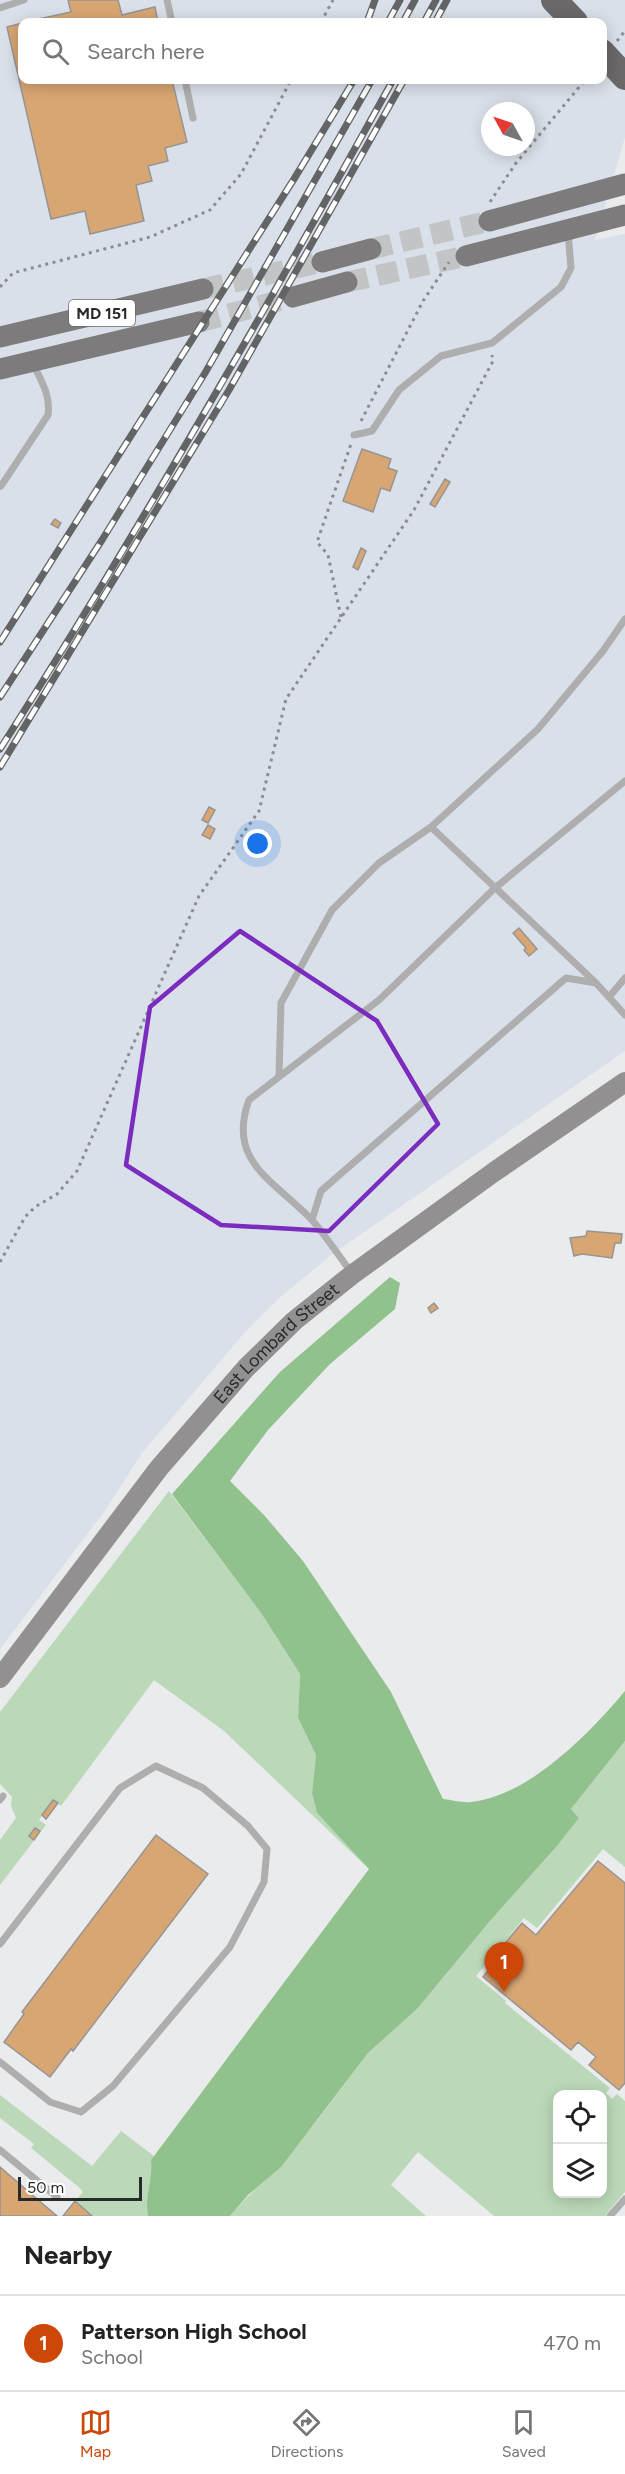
<!DOCTYPE html>
<html lang="en">
<head>
<meta charset="utf-8">
<style>
	:root { --surface:#fff; --page:#f6f6f6; --text:#222; --muted:#767676; --line:#e0e0e0; --accent:#cd4709 }
	body { margin:0; font-family:Figtree,sans-serif; background:var(--page); color:var(--text) }
	.controls { position:absolute; right:18px; bottom:18px; display:grid; overflow:hidden; border-radius:12px; box-shadow:0 3px 15px #0003 }
	.controls button { width:54px; height:54px; display:grid; place-items:center; padding:0; border:0; border-bottom:2px solid var(--line); background:var(--surface); color:var(--text); font:30px sans-serif }
	.compass { position:absolute; left:481px; top:102px; width:54px; height:54px; border-radius:50%; background:var(--surface); box-shadow:0 3px 15px #0003; rotate:310deg }
	.scale { position:absolute; left:18px; bottom:15px; width:124px; box-sizing:border-box; padding-left:6px; border:3px solid #28292a; border-top:0; font-size:16px; line-height:21px; white-space:nowrap; color:#28292a; -webkit-text-stroke:4px #fff; paint-order:stroke }
	.you { position:absolute; left:258px; top:844px; width:21px; height:21px; margin:-15px; border:4px solid #fff; border-radius:50%; background:#1a73e8; box-shadow:0 0 0 9px #1a73e833 }
	.badge { display:grid; place-items:center; width:39px; height:39px; border-radius:50%; background:var(--accent); color:#fff; font-size:20px; font-weight:700 }
	.pin { position:absolute; translate:-50% -50px; filter:drop-shadow(0 2px 3px #0008) }
	.pin::after { content:''; position:absolute; top:32px; width:21px; height:18px; background:inherit; clip-path:polygon(0 0,100% 0,50% 100%) }
	.list { margin:0; padding:0; list-style:none }
	h2 { display:flex; justify-content:space-between; align-items:center; height:78px; margin:0; padding:0 24px; font-size:26px }
	h2 small { font-size:20px; font-weight:400; color:var(--muted) }
	.list li { display:grid; grid-template-columns:39px 1fr auto; gap:18px; align-items:center; box-sizing:border-box; height:96px; padding:0 24px; border-top:2px solid var(--line) }
	.list b { display:block; font-size:22px; white-space:nowrap }
	.list p { margin:0; font-size:20px; white-space:nowrap; color:var(--muted) }
	.list em { font-size:20px; font-style:normal; color:var(--muted) }
	.icon { flex:none; width:33px; height:33px; fill:none; stroke:currentColor; stroke-width:2; stroke-linecap:round; stroke-linejoin:round }
	.map { position:relative; flex:none; width:625px; height:2216px; overflow:hidden }
	.search { position:absolute; background:var(--surface); box-shadow:0 3px 15px #0003; left:18px; right:18px; top:18px; height:66px; display:flex; align-items:center; gap:15px; box-sizing:border-box; padding:0 21px; border-radius:12px; color:var(--muted); font-size:22px }
	.sheet { height:174px; background:var(--surface) }
	nav { display:flex; justify-content:space-around; align-items:center; box-sizing:border-box; height:84px; border-top:2px solid var(--line); background:var(--surface); font-size:16px; color:var(--muted) }
	nav a { display:grid; justify-items:center; gap:3px }
	nav .on { color:var(--accent) }
	.map>svg:first-child { display:block }
</style>
</head>
<body>
<div class="map">
<svg width="625" height="2216" viewBox="0 0 625 2216">
	<rect width="100%" height="100%" fill="#e9ebed"/>
	<path fill="#d9e0e9" fill-rule="evenodd" d="M 0,0 L 625,0 L 625,137 L 595,240 L 625,234 L 625,1051 L 331,1255 L 277,1300 L 246,1331 L 142,1453 L 104,1512 L 0,1649 ZM 22,22 L 602,22 L 602,80 L 22,80 ZM 490,111 L 526,111 L 526,147 L 490,147 Z"/>
	<path fill="#bbd9b8" fill-rule="evenodd" d="M 169,1491 L 261,1613 L 300,1674 L 298,1718 L 316,1755 L 312,1793 L 317,1813 L 369,1869 L 224,1731 L 154,1680 L 61,1806 L 53,1800 L 39,1820 L 46,1825 L 0,1885 L 0,1840 L 16,1818 L 11,1806 L 12,1797 L 0,1784 L 0,1712 Z
		M 625,1741 L 625,1867 L 603,1849 L 537,1928 L 524,1918 L 476,1976 L 506,2001 L 505,2003 L 610,2088 L 606,2093 L 612,2099 L 617,2094 L 625,2101 L 625,2192 L 605,2216 L 494,2216 L 418,2152 L 391,2185 L 426,2216 L 230,2216 L 312,2127 L 368,2053 L 417,2009 L 490,1921 L 557,1846 L 579,1818 L 571,1809 ZM 558,2094 L 602,2094 L 602,2194 L 558,2194 Z
		M 0,2095 L 92,2166 L 121,2131 L 154,2156 L 151,2160 C 153,2180 144,2196 148,2216 L 92,2216 L 75,2201 L 83,2192 L 81,2189 L 31,2148 L 34,2144 L 0,2118 Z"/>
	<path fill="#91c18c" d="M 390,1277 L 400,1283 L 395,1309 L 330,1364 L 268,1430 L 230,1481 L 264,1515 L 303,1561 L 391,1692 L 443,1799 C 452,1800 462,1803 471,1802 C 529,1796 590,1733 625,1691 L 625,1741 L 571,1809 L 579,1818 L 557,1846 L 490,1921 L 417,2009 L 368,2053 L 281,2167 L 249,2194 L 230,2216 L 148,2216 C 144,2196 153,2180 151,2160 L 369,1869 L 317,1813 L 312,1793 L 316,1755 L 298,1718 L 300,1674 L 261,1613 L 172,1494 L 280,1372 Z"/>
	<path fill="#d8a672" stroke="#979593" stroke-width="1.5" d="M 68,0 L 118,0 L 122,15 L 155,7 L 158,22 L 25,22 L 71,12 Z
		M 22,23 L 22,80 L 172,80 L 187,142 L 165,148 L 168,161 L 148,166 L 152,181 L 136,185 L 144,221 L 90,234 L 85,211 L 51,219 L 7,27 Z
		M 362,449 L 391,459 L 388,468 L 397,471 L 390,491 L 381,488 L 373,512 L 343,501 Z
		M 445,479 L 450,482 L 435,507 L 430,504 Z
		M 55,519 L 61,523 L 58,528 L 51,524 Z
		M 361,548 L 366,551 L 358,570 L 353,567 Z
		M 209,807 L 215,810 L 208,823 L 202,820 Z
		M 208,825 L 215,829 L 210,839 L 202,835 Z
		M 519,928 L 537,949 L 529,956 L 524,950 L 526,948 L 513,933 Z
		M 587,1231 L 622,1234 L 621,1243 L 615,1243 L 612,1258 L 582,1254 L 574,1256 L 570,1238 L 586,1236 Z
		M 434,1303 L 438,1308 L 431,1313 L 428,1308 Z
		M 53,1800 L 58,1803 L 46,1819 L 42,1815 Z
		M 35,1828 L 40,1831 L 34,1840 L 29,1836 Z
		M 156,1835 L 208,1874 L 73,2051 L 71,2049 L 50,2077 L 4,2042 L 24,2014 L 22,2012 Z
		M 598,1861 L 625,1883 L 625,2083 L 619,2090 L 589,2065 L 596,2057 L 578,2042 L 571,2050 L 483,1977 L 492,1966 L 488,1963 L 522,1923 L 536,1935 Z
		M 0,2167 L 36,2198 L 57,2216 L 0,2216 Z
		M 75,2201 L 92,2216 L 63,2216 Z"/>
	<g fill="none" stroke-linecap="round" stroke-linejoin="round">
		<path stroke="#c2c4c6" stroke-width="21" stroke-dasharray="21 10" stroke-linecap="butt" d="M 371,249 L 489,221
			M 347,282 L 466,256
			M 203,289 L 322,262
			M 199,322 L 293,297"/>
		<path stroke="#8c8d8f" stroke-width="3" stroke-dasharray="3 4.5" stroke-linecap="butt" d="M 321,22 L 333,0
			M 617,41 L 625,31
			M 490,202 L 516,163 L 585,80
			M 0,287 L 13,273 L 150,237 L 210,210 L 241,174 L 291,80
			M 361,421 L 423,301 L 449,262
			M 341,617 L 328,555 L 317,542 L 351,444
			M 0,1262 L 25,1217 L 35,1207 L 57,1194 L 77,1171 L 199,896 L 259,811 L 286,699 L 414,510 L 493,361 L 492,355"/>
		<path stroke="#afaeae" stroke-width="7" d="M 167,0 L 172,22
			M 0,8 L 24,0
			M 185,80 L 193,118
			M 354,435 L 372,431 L 399,390 L 441,356 L 492,343 L 561,287 L 571,268 L 568,232
			M 0,485 L 1,486 L 48,415 C 51,396 41,380 33,364
			M 431,827 L 538,729 L 603,651 L 625,619
			M 609,997 L 625,978
			M 279,1076 L 281,1003 L 332,910 L 379,863 L 431,827 L 596,983
			M 312,1220 L 321,1191 L 566,978 L 596,983 L 625,1015
			M 351,1272 C 338,1255 326,1236 312,1220 C 275,1181 226,1162 249,1100 L 379,1000 L 495,888 L 625,781
			M 0,1800 L 3,1796
			M 0,1944 L 120,1788 L 156,1766 L 203,1788 L 248,1826 L 267,1849 L 264,1882 L 230,1947 L 113,2086 L 81,2112 L 50,2102 L 0,2062
			M 0,2150 L 57,2197
			M 610,2216 L 625,2199"/>
		<path stroke="#929091" stroke-width="20" id="s1" d="M 0,1678 L 159,1468 L 246,1368 L 294,1321 L 353,1274 L 494,1172 L 625,1082"/>
		<path stroke="#7d7b7c" stroke-width="21" d="M 489,221 L 625,184
			M 466,256 L 625,215
			M 322,262 L 371,249
			M 293,297 L 347,282
			M 0,337 L 203,289
			M 0,369 L 199,322"/>
		<path stroke="#6b686a" stroke-width="26" d="M 554,0 L 575,22"/>
		<g stroke="#636466" stroke-width="7">
			<path id="rail" d="M 367,22 L 375,0
				M 388,22 L 400,0
				M 403,22 L 415,0
				M 424,22 L 436,0
				M 435,22 L 447,0
				M 0,642 L 294,179 L 354,80
				M 0,697 L 102,540 L 205,373 L 372,80
				M 0,749 C 139,531 268,306 393,80
				M 0,767 L 229,390 L 404,80"/>
		</g>
		<use href="#rail" stroke="#fff" stroke-width="4.5" stroke-dasharray="14" stroke-linecap="butt"/>
		<path stroke="#6b686a" stroke-width="26" d="M 602,52 L 625,77"/>
	</g>
	<path fill="none" stroke="#7b2cbf" stroke-width="4.5" stroke-linejoin="round" d="M 240,931 L 377,1021 L 438,1124 L 329,1231 L 221,1225 L 126,1165 L 150,1007 Z"/>
	<g text-anchor="middle" dominant-baseline="central" stroke-width="6" stroke-linejoin="round" paint-order="stroke">
		<rect fill="#fff" stroke="#68696a" stroke-width="1.5" x="69" y="300" width="66" height="26" rx="4.5"/>
		<g font-size="16" font-weight="bold" fill="#28292a">
			<text x="102" y="313">MD 151</text>
		</g>
		<g font-size="18" fill="#28292a" stroke="#fff">
			<text stroke="none"><textPath href="#s1" startOffset="435">East Lombard Street</textPath></text>
		</g>
	</g>
</svg>
<div class="controls">
<button><svg class="icon" aria-label="locate" viewBox="0 0 24 24"><circle cx="12" cy="12" r="6"/><path d="M12 2v4M12 18v4M2 12h4M18 12h4"/></svg></button>
<button><svg class="icon" aria-label="layers" viewBox="0 0 24 24"><path d="M12 4l9 5-9 5-9-5zM3 14l9 5 9-5"/></svg></button>
</div>
<svg class="compass" viewBox="-18 -18 36 36"><path d="M0-13l5 13h-10z" fill="#e53935"/><path d="M0 13l5-13h-10z" fill="#767676"/></svg>
<div class="scale">50 m</div>
<div class="you"></div>
<div class="pin badge" style="left:504px;top:1992px">1</div>
<div class="search"><svg class="icon" aria-label="search" viewBox="0 0 24 24"><circle cx="10" cy="10" r="6"/><path d="M15 15l6 6"/></svg>Search here</div>
</div>
<section class="sheet">
<h2>Nearby<small></small></h2>
<ul class="list">
<li><span class="badge">1</span><div><b>Patterson High School</b><p>School</p></div><em>470 m</em></li>
</ul>
</section>
<nav>
<a class="on"><svg class="icon" aria-label="map" viewBox="0 0 24 24"><path d="M3 6l6-2 6 2 6-2v14l-6 2-6-2-6 2zM9 4v14M15 6v14"/></svg>Map</a>
<a><svg class="icon" aria-label="directions" viewBox="0 0 24 24"><path d="M12 3l9 9-9 9-9-9zM9 14v-3h6M13 9l2 2-2 2"/></svg>Directions</a>
<a><svg class="icon" aria-label="saved" viewBox="0 0 24 24"><path d="M7 4h10v16l-5-4-5 4z"/></svg>Saved</a>
</nav>
</body>
</html>
